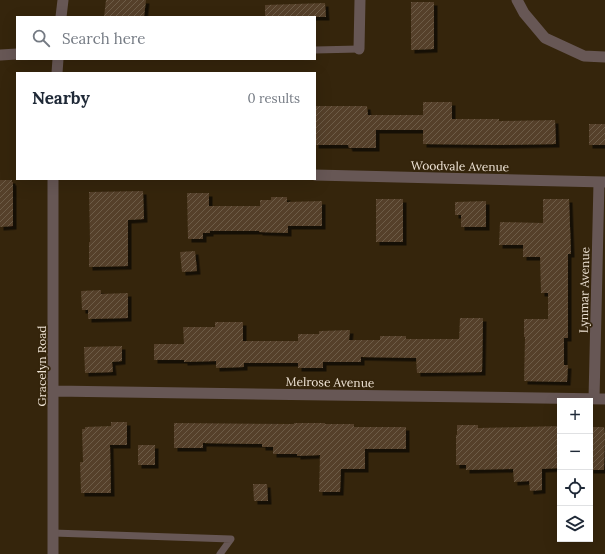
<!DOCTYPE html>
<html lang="en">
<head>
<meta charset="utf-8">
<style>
	:root { --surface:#fff; --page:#f2f2f3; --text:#1f2937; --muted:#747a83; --line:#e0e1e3 }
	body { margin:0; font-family:Lora,serif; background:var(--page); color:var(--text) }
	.controls { position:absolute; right:12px; bottom:12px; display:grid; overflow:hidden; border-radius:0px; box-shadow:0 4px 16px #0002 }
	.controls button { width:36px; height:36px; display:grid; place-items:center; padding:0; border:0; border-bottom:1px solid var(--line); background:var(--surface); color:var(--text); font:20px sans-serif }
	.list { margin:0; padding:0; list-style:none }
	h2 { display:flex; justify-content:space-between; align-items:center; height:52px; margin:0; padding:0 16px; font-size:17px }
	h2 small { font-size:13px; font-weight:400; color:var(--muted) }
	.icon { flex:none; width:22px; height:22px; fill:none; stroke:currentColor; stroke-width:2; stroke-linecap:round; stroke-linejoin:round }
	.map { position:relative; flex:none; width:605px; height:554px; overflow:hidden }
	.search { position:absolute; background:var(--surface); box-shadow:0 4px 16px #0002; left:16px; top:16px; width:300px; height:44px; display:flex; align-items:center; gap:10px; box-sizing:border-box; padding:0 14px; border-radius:0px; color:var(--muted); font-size:15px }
	.panel { position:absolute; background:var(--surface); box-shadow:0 4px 16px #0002; left:16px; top:72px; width:300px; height:108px; border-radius:0px }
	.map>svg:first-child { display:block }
</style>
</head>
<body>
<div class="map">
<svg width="605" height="554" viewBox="0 0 605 554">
	<defs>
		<pattern id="building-hatch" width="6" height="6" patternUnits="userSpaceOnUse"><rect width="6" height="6" fill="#544029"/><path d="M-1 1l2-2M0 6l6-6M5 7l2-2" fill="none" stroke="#6d5b47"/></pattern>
		<filter id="shadow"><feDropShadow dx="3.5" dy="3.5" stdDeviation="0" flood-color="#0009"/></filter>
	</defs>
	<rect width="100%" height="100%" fill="#35250c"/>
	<path fill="url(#building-hatch)" filter="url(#shadow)" d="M 106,0 L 146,0 L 144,17 L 104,17 Z
		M 411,2 L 434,2 L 434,49 L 411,50 Z
		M 325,3 L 326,17 L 265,17 L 265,5 Z
		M 423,102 L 452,102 L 452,119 L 499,119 L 499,121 L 555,120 L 556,144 L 499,145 L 423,144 L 423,130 L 376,130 L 376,148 L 349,148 L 348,145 L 315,145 L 315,106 L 367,106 L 368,115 L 423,115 Z
		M 589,124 L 605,124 L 605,145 L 589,145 Z
		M 0,180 L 12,180 L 12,182 L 13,182 L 13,226 L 0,227 Z
		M 143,191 L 144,219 L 128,220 L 128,266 L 89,267 L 89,242 L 90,242 L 89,192 Z
		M 187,193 L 209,193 L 209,206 L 260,206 L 260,200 L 271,200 L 271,197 L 287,197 L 287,202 L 322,201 L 322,226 L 288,226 L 288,233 L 259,232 L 259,231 L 210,231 L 210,233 L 203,233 L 203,239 L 188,239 Z
		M 376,199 L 403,199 L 403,242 L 376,242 Z
		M 543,199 L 569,199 L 571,254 L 568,254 L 568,338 L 564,338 L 564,365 L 568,365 L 567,382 L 524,381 L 525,337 L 524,337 L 524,319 L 548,319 L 548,293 L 541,293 L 540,257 L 523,257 L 523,245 L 499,245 L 500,222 L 543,223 Z
		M 486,201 L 486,227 L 461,227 L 461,215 L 455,215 L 455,202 Z
		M 195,251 L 197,271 L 182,272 L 180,252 Z
		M 101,290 L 101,294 L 128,293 L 128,318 L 88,319 L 88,310 L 82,310 L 81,291 Z
		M 460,318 L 483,318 L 482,372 L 417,373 L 416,358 L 361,357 L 361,362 L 323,362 L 323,368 L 298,368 L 298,363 L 244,363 L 244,367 L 216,368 L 216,361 L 184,362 L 184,360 L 154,360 L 154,344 L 184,344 L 183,327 L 215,327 L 215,322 L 243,322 L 243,341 L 298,341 L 298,334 L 319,334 L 319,331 L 350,330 L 349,340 L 380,340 L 380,336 L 406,336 L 406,339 L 459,339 Z
		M 122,346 L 122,361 L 112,362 L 113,372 L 85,373 L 84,347 Z
		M 111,422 L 127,422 L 127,445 L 110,445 L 111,493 L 81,493 L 80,462 L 83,462 L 82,429 L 85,429 L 85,427 L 111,426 Z
		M 174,423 L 294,424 L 294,423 L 325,423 L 325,424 L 354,424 L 354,427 L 406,427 L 406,449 L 365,449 L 365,469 L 341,469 L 340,492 L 319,492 L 320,455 L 297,456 L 297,454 L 273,454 L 273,447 L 262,447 L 262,444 L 203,443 L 203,448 L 174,448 Z
		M 457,425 L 478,425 L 478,428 L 560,426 L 560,468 L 542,469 L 542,490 L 530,491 L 529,481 L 514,482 L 513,469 L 466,470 L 466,465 L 456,465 L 456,435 L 457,435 Z
		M 590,427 L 604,427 L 605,434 L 604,470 L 590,470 Z
		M 138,445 L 155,445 L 155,465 L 138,465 Z
		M 253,484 L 267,484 L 268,501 L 254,501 Z"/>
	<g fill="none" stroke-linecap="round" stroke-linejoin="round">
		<path stroke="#675755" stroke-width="7" d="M 315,50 L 359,49
			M 53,533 L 231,539 L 220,554"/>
		<path stroke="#675755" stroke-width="11" d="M 517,0 L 524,13 L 545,38 L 584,56 L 605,57
			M 61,17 L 63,0
			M 359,49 L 360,0
			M 0,55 L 17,54
			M 57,73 L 58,59
			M 315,175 L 605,182
			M 54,391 L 605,399
			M 594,399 L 599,182
			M 53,554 L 53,179"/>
	</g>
	<g text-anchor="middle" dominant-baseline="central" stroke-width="3.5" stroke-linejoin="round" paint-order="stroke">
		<g font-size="12" fill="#efe4d6" stroke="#35250c">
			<text transform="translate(460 166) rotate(1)">Woodvale Avenue</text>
			<text transform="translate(584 290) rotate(-89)">Lynmar Avenue</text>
			<text transform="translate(41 366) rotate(-90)">Gracelyn Road</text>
			<text transform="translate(330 382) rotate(1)">Melrose Avenue</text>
		</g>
	</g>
</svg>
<div class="controls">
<button>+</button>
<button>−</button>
<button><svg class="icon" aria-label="locate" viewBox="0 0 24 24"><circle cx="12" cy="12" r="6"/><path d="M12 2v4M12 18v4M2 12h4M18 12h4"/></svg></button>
<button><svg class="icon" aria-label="layers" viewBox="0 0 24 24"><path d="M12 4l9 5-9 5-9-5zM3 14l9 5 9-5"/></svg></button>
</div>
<div class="search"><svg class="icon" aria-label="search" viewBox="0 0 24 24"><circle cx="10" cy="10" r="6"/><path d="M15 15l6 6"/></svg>Search here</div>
<section class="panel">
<h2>Nearby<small>0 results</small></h2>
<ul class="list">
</ul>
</section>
</div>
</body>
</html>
